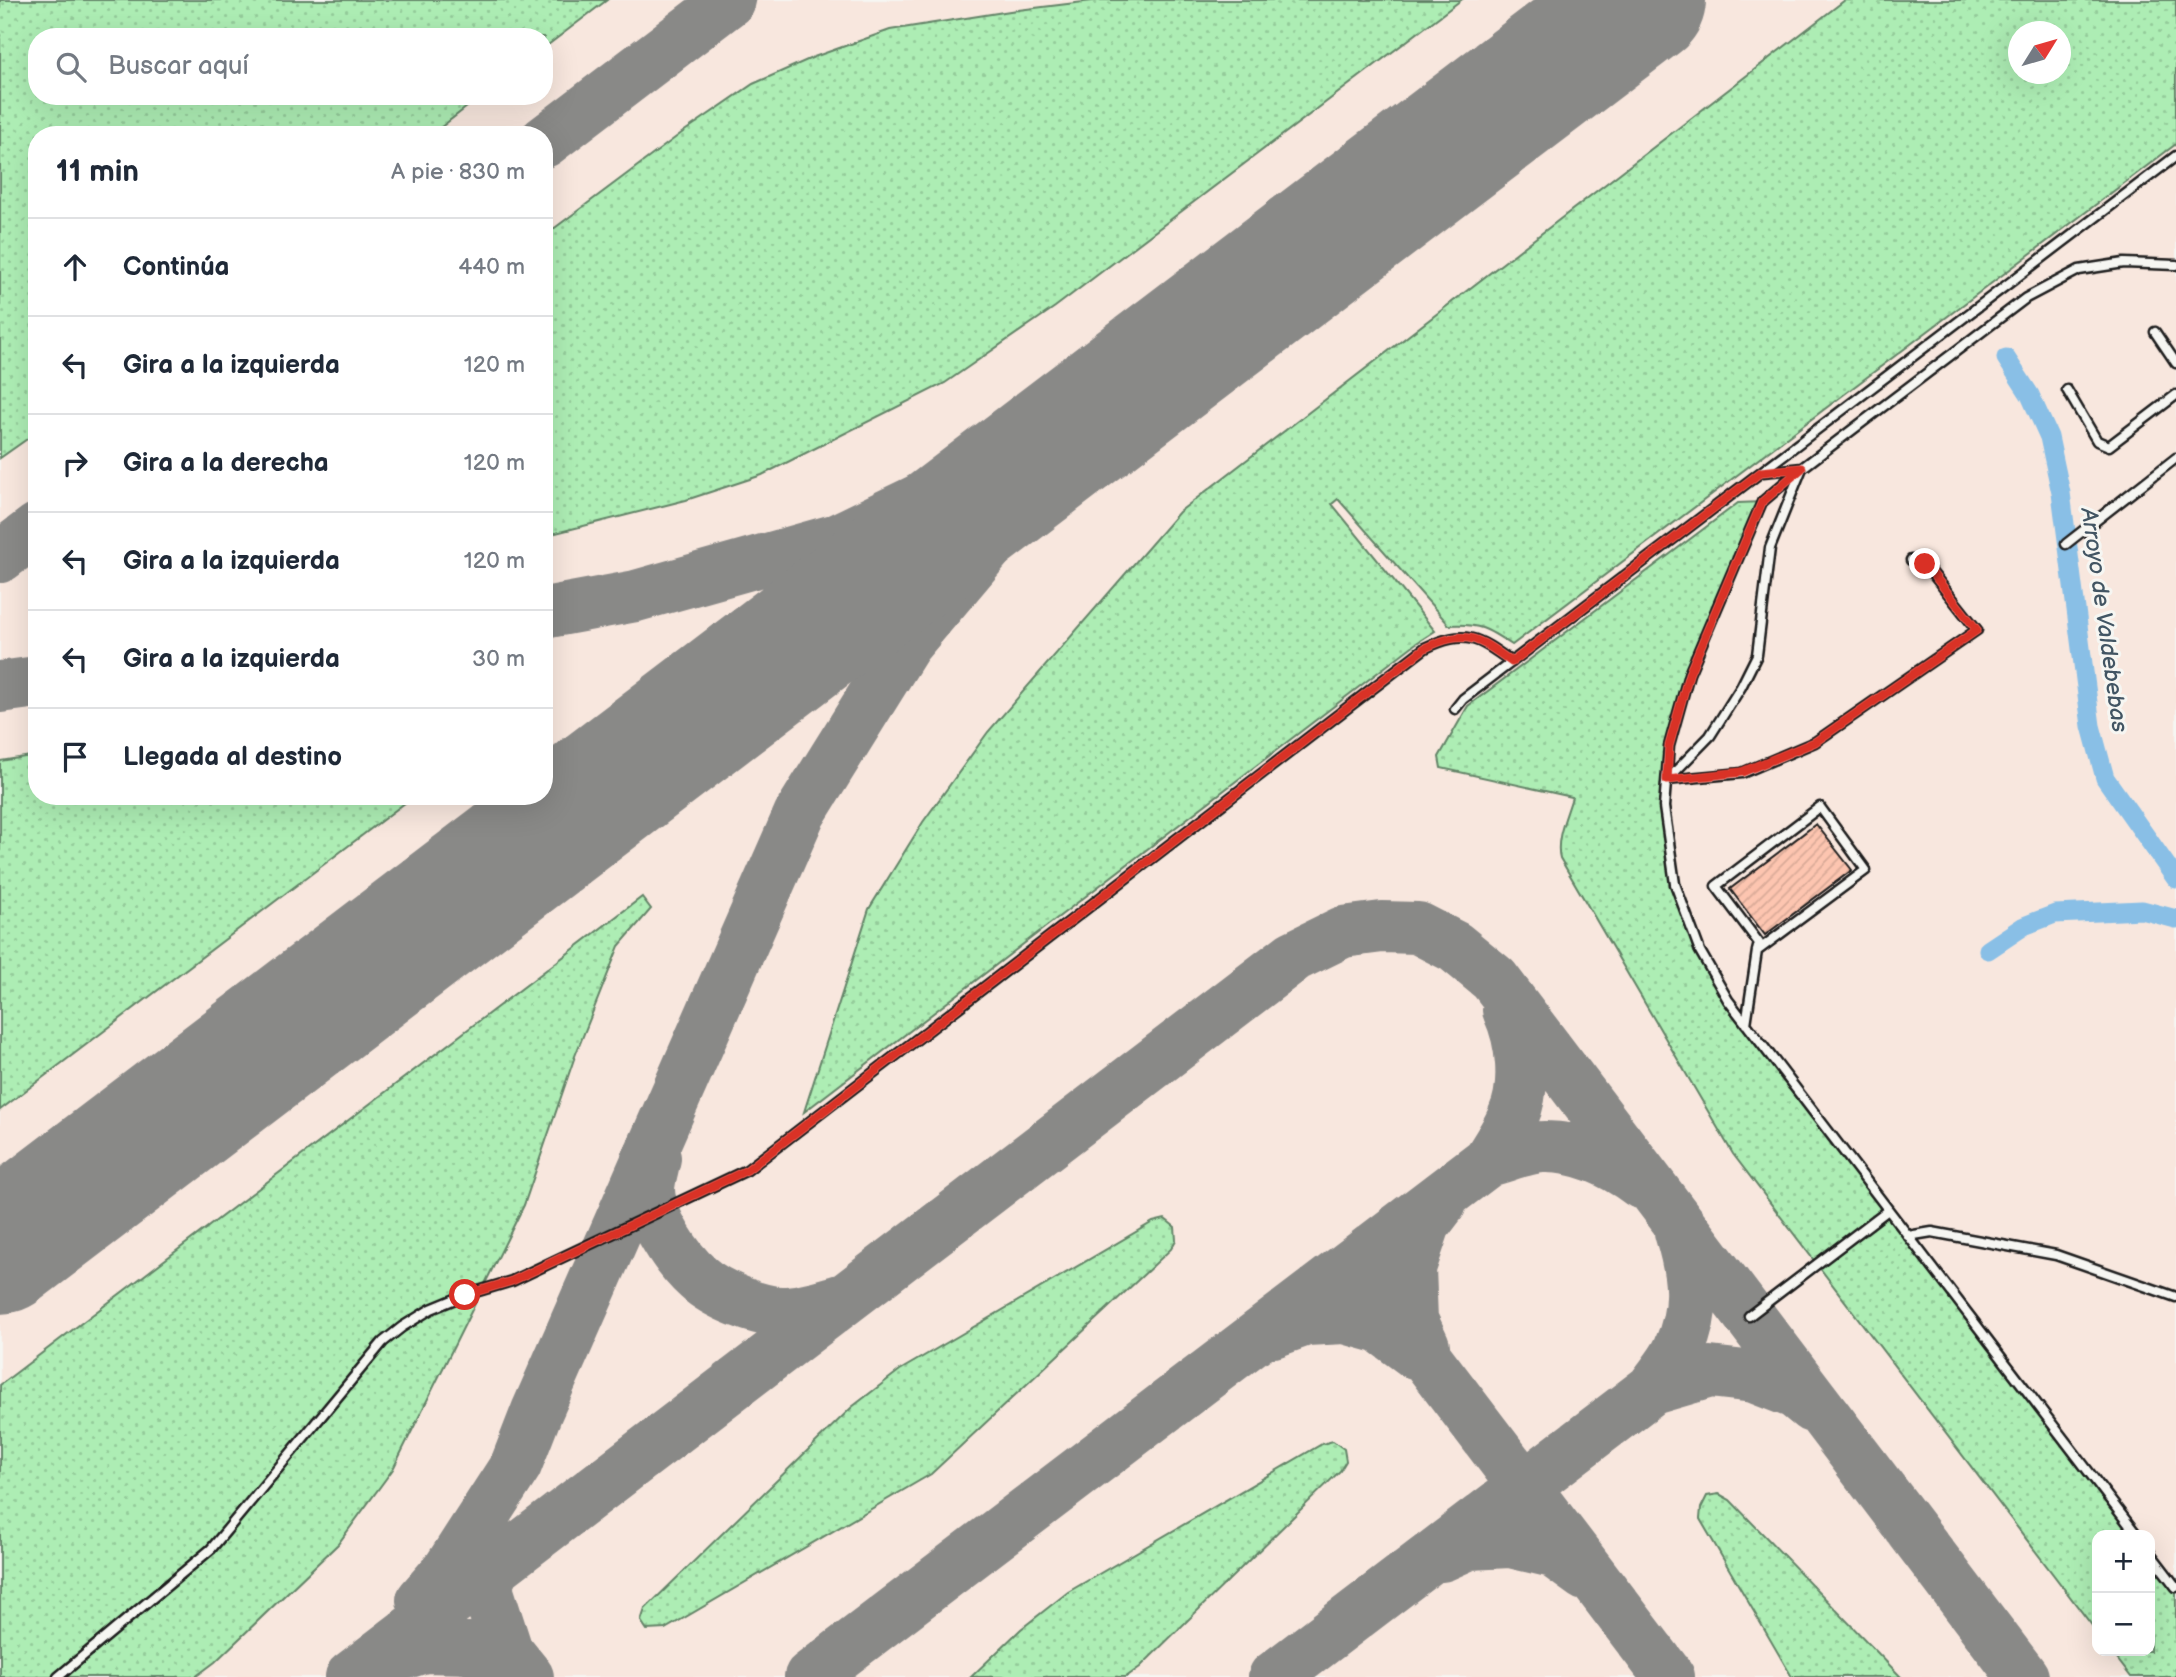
<!DOCTYPE html>
<html lang="es">
<head>
<meta charset="utf-8">
<style>
	:root { --surface:#fff; --page:#f2f2f3; --text:#1f2937; --muted:#747a83; --line:#e0e1e3 }
	body { margin:0; font-family:"Balsamiq Sans",sans-serif; background:var(--page); color:var(--text) }
	.controls { position:absolute; right:21px; bottom:21px; display:grid; overflow:hidden; border-radius:14px; box-shadow:0 7px 28px #0002 }
	.controls button { width:63px; height:63px; display:grid; place-items:center; padding:0; border:0; border-bottom:2px solid var(--line); background:var(--surface); color:var(--text); font:35px sans-serif }
	.compass { position:absolute; left:2008px; top:21px; width:63px; height:63px; border-radius:50%; background:var(--surface); box-shadow:0 7px 28px #0002; rotate:53deg }
	.stop { position:absolute; width:21px; height:21px; margin:-16px; border:5px solid #d93025; border-radius:50%; background:#fff }
	.stop.end { background:#d93025; border-color:#fff; box-shadow:0 2px 7px #0008 }
	.list { margin:0; padding:0; list-style:none }
	h2 { display:flex; justify-content:space-between; align-items:center; height:91px; margin:0; padding:0 28px; font-size:30px }
	h2 small { font-size:23px; font-weight:400; color:var(--muted) }
	.list li { display:grid; grid-template-columns:46px 1fr auto; gap:21px; align-items:center; box-sizing:border-box; height:98px; padding:0 28px; border-top:2px solid var(--line) }
	.list b { display:block; font-size:26px; white-space:nowrap }
	.list em { font-size:23px; font-style:normal; color:var(--muted) }
	.icon { flex:none; width:38px; height:38px; fill:none; stroke:currentColor; stroke-width:2; stroke-linecap:round; stroke-linejoin:round }
	.map { position:relative; flex:none; width:2176px; height:1677px; overflow:hidden }
	.search { position:absolute; background:var(--surface); box-shadow:0 7px 28px #0002; left:28px; top:28px; width:525px; height:77px; display:flex; align-items:center; gap:18px; box-sizing:border-box; padding:0 24px; border-radius:28px; color:var(--muted); font-size:26px }
	.panel { position:absolute; background:var(--surface); box-shadow:0 7px 28px #0002; left:28px; top:126px; width:525px; height:679px; border-radius:28px }
	.map>svg:first-child { display:block }
</style>
</head>
<body>
<div class="map">
<svg width="2176" height="1677" viewBox="0 0 2176 1677">
	<defs>
		<pattern id="grass-dots" width="8" height="8" patternUnits="userSpaceOnUse" patternTransform="scale(1.75)"><rect width="8" height="8" fill="#adedb4"/><path d="M2 2h.1M6 6h.1" fill="none" stroke="#94cb9a" stroke-width="1.8" stroke-linecap="round"/></pattern>
		<pattern id="building-hatch" width="6" height="6" patternUnits="userSpaceOnUse" patternTransform="scale(1.75)"><rect width="6" height="6" fill="#fdc5b0"/><path d="M-1 1l2-2M0 6l6-6M5 7l2-2" fill="none" stroke="#d8a997"/></pattern>
	</defs>
	<rect width="100%" height="100%" fill="#f6f6f2"/>
	<filter id="ink" filterUnits="userSpaceOnUse"><feTurbulence type="fractalNoise" baseFrequency=".0143" numOctaves="2"/><feDisplacementMap in="SourceGraphic" scale="14" xChannelSelector="R" yChannelSelector="G"/><feConvolveMatrix kernelMatrix="1 2 1 2 8 2 1 2 1" color-interpolation-filters="sRGB"/></filter>
	<g filter="url(#ink)">
		<path fill="#f8e7de" fill-rule="evenodd" d="M 0,0 L 2176,0 L 2176,1677 L 0,1677 ZM 2018,32 L 2060,32 L 2060,74 L 2018,74 ZM 37,37 L 544,37 L 544,96 L 37,96 ZM 37,135 L 544,135 L 544,796 L 37,796 ZM 2097,1535 L 2150,1535 L 2150,1651 L 2097,1651 Z"/>
		<path fill="url(#grass-dots)" stroke="#648468" stroke-width="2" fill-rule="evenodd" d="M 0,0 L 607,0 L 544,48 L 544,37 L 37,37 L 37,96 L 481,96 L 431,135 L 37,135 L 37,432 L 0,458 Z
			M 1100,0 L 1461,0 L 1055,307 L 945,383 L 762,475 L 686,500 L 544,536 L 544,236 L 683,132 L 753,84 L 814,57 L 890,30 L 1010,11 Z
			M 1845,0 L 2176,0 L 2176,144 L 1512,645 C 1488,629 1479,623 1449,625 L 1338,499 L 1332,504 L 1435,631 L 1415,644 L 804,1112 L 869,909 L 923,822 L 988,732 L 1179,512 ZM 2018,32 L 2060,32 L 2060,74 L 2018,74 Z
			M 1762,502 L 1689,674 L 1669,746 L 1664,807 L 1675,884 L 1694,952 L 2137,1535 L 2097,1535 L 2097,1632 L 1733,1154 L 1560,858 C 1555,839 1567,815 1572,797 L 1441,768 L 1439,757 L 1468,706 L 1738,503 Z
			M 37,755 L 37,796 L 414,796 L 0,1110 L 0,761 Z
			M 642,897 L 651,909 L 619,946 L 575,1056 L 524,1205 L 393,1469 L 338,1544 L 215,1662 L 195,1677 L 0,1677 L 0,1385 Z
			M 1165,1219 L 1175,1227 L 1176,1240 L 1171,1249 L 931,1474 L 665,1629 L 647,1630 L 641,1621 L 645,1609 L 852,1407 L 900,1370 L 1153,1222 Z
			M 1333,1441 L 1344,1449 L 1346,1461 L 1340,1471 L 1140,1667 L 1126,1677 L 971,1677 L 1021,1629 L 1068,1592 L 1322,1444 Z
			M 1719,1494 L 1730,1500 L 1901,1677 L 1792,1677 L 1700,1519 L 1701,1508 L 1707,1496 Z
			M 2150,1553 L 2176,1587 L 2176,1677 L 2131,1677 L 2111,1651 L 2150,1651 Z"/>
		<g fill="none" stroke-linecap="round" stroke-linejoin="round">
			<path stroke="#89bfe6" stroke-width="19" d="M 2006,358 L 2030,395 L 2049,437 L 2061,493 L 2091,726 L 2105,778 L 2176,879
				M 1988,950 L 2024,926 L 2055,914 L 2142,910 L 2176,919"/>
			<path stroke="#898987" stroke-width="52" d="M 544,142 L 730,0
				M 0,557 L 37,529
				M 544,613 L 636,596 L 838,539 L 1012,455 L 1103,394
				M 0,687 L 37,682
				M 655,1158 C 653,1168 649,1180 649,1190 C 650,1219 677,1259 698,1278 C 715,1294 759,1312 782,1312 C 802,1312 822,1305 840,1300
				M 1488,1161 C 1497,1147 1507,1132 1513,1117 C 1527,1086 1522,1040 1508,1010
				M 1354,1263 L 1669,1677
				M 1273,1332 L 1306,1320 L 1345,1318 L 1381,1328 L 1415,1353
				M 1424,1346 L 1412,1320 L 1410,1268 L 1425,1224 L 1441,1203
				M 1652,1389 L 1710,1372 L 1754,1377 L 1795,1393 L 1812,1407
				M 489,1544 L 488,1592 L 507,1651 L 528,1677
				M 1442,1556 L 1469,1544 L 1510,1542 L 1553,1552 L 1585,1575
				M 422,1600 L 449,1569 L 516,1465 L 537,1411 L 799,815 L 905,645 L 1035,491 L 1249,297
				M 379,1662 L 424,1647 L 469,1648 L 509,1666 L 521,1677
				M 351,1677 L 1294,956 L 1343,932 L 1382,927 L 1418,928 L 1455,947 L 1494,979 L 2023,1677
				M 810,1677 L 1488,1161 C 1505,1157 1530,1146 1546,1147 C 1581,1147 1614,1163 1641,1183
				M 1274,1677 L 1652,1389 C 1661,1376 1673,1363 1679,1349 C 1697,1308 1693,1274 1680,1232"/>
			<path stroke="#898987" stroke-width="130" d="M 0,1249 L 1641,0"/>
		</g>
		<path fill="url(#building-hatch)" stroke="#1c1c1c" stroke-width="2" d="M 1816,824 L 1852,870 L 1765,935 L 1730,889 Z"/>
		<g fill="none" stroke-linecap="round" stroke-linejoin="round">
			<g stroke="#1c1c1c" stroke-width="13">
				<path id="lane" d="M 2155,332 L 2176,363
					M 2067,390 L 2097,441 L 2109,446 L 2176,395
					M 2066,544 L 2176,458
					M 1455,709 L 1463,699 L 2176,156
					M 1667,780 L 1742,773 L 1815,742 L 1977,630 L 1925,564 L 1911,560
					M 1667,780 L 1710,736 L 1741,687 L 1757,655 L 1770,548 L 1802,468 L 1763,472
					M 1746,1024 L 1757,951 L 1759,943 L 1716,886 L 1820,807 L 1866,870 L 1757,951
					M 1908,1236 L 1932,1232 L 2056,1255 L 2176,1297
					M 1749,1316 L 1888,1210
					M 2137,1535 L 1728,1000 L 1700,951 L 1675,884 L 1664,807 L 1669,746 L 1689,674 L 1762,502 L 1802,468 L 2026,298 L 2079,270 L 2124,263 L 2176,265
					M 2150,1553 L 2176,1587
					M 58,1677 L 211,1549 L 383,1342 L 402,1327 L 431,1309 L 465,1295 L 512,1281 L 747,1170 L 1425,648 C 1466,629 1477,637 1512,662"/>
			</g>
			<use href="#lane" stroke="#f6f6f2" stroke-width="8"/>
		</g>
	</g>
	<g fill="none" stroke-linecap="round" stroke-linejoin="round" filter="url(#ink)">
		<path stroke="#d93025" stroke-width="9" d="M 465,1295 L 512,1281 L 747,1170 L 1425,648 C 1466,629 1477,637 1512,662 L 1761,472 L 1802,468 L 1762,502 L 1689,674 L 1669,746 L 1667,780 L 1742,772 L 1815,742 L 1977,630 L 1925,564"/>
	</g>
	<g text-anchor="middle" dominant-baseline="central" stroke-width="6" stroke-linejoin="round" paint-order="stroke">
		<g font-size="23" font-style="italic" fill="#425563" stroke="#f6f6f2">
			<text transform="translate(2104 620) rotate(82)">Arroyo de Valdebebas</text>
		</g>
	</g>
</svg>
<div class="controls">
<button>+</button>
<button>−</button>
</div>
<svg class="compass" viewBox="-18 -18 36 36"><path d="M0-13l5 13h-10z" fill="#e53935"/><path d="M0 13l5-13h-10z" fill="#747a83"/></svg>
<div class="stop" style="left:465px;top:1295px"></div>
<div class="stop end" style="left:1925px;top:564px"></div>
<div class="search"><svg class="icon" aria-label="search" viewBox="0 0 24 24"><circle cx="10" cy="10" r="6"/><path d="M15 15l6 6"/></svg>Buscar aquí</div>
<section class="panel">
<h2>11 min<small>A pie · 830 m</small></h2>
<ul class="list">
<li><svg class="icon" aria-label="ahead" viewBox="0 0 24 24"><path d="M12 20V5M6 11l6-6 6 6"/></svg><div><b>Continúa</b></div><em>440 m</em></li>
<li><svg class="icon" aria-label="left" viewBox="0 0 24 24"><path d="M17 20v-9H6M10 6l-5 5 5 5"/></svg><div><b>Gira a la izquierda</b></div><em>120 m</em></li>
<li><svg class="icon" aria-label="right" viewBox="0 0 24 24"><path d="M7 20v-9h11M14 6l5 5-5 5"/></svg><div><b>Gira a la derecha</b></div><em>120 m</em></li>
<li><svg class="icon" aria-label="left" viewBox="0 0 24 24"><path d="M17 20v-9H6M10 6l-5 5 5 5"/></svg><div><b>Gira a la izquierda</b></div><em>120 m</em></li>
<li><svg class="icon" aria-label="left" viewBox="0 0 24 24"><path d="M17 20v-9H6M10 6l-5 5 5 5"/></svg><div><b>Gira a la izquierda</b></div><em>30 m</em></li>
<li><svg class="icon" aria-label="arrive" viewBox="0 0 24 24"><path d="M6 21V4h12l-3 4 3 4H6"/></svg><div><b>Llegada al destino</b></div></li>
</ul>
</section>
</div>
</body>
</html>
